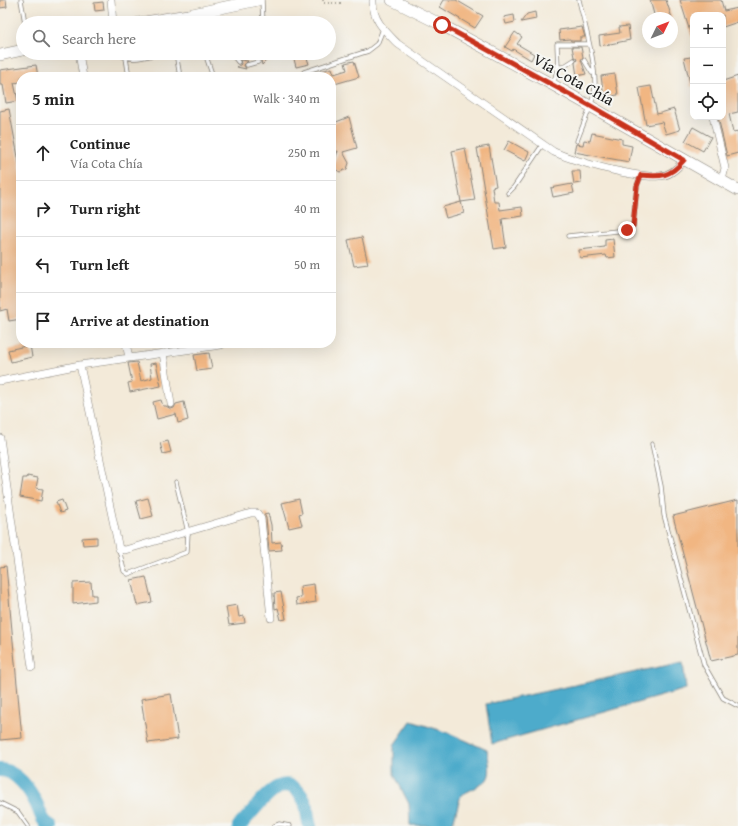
<!DOCTYPE html>
<html lang="en">
<head>
<meta charset="utf-8">
<style>
	:root { --surface:#fff; --page:#f6f6f6; --text:#222; --muted:#767676; --line:#e0e0e0 }
	body { margin:0; font-family:"Gentium Book Plus",serif; background:var(--page); color:var(--text) }
	.controls { position:absolute; right:12px; top:12px; display:grid; overflow:hidden; border-radius:8px; box-shadow:0 4px 16px #0002 }
	.controls button { width:36px; height:36px; display:grid; place-items:center; padding:0; border:0; border-bottom:1px solid var(--line); background:var(--surface); color:var(--text); font:20px sans-serif }
	.compass { position:absolute; left:642px; top:12px; width:36px; height:36px; border-radius:50%; background:var(--surface); box-shadow:0 4px 16px #0002; rotate:47deg }
	.stop { position:absolute; width:12px; height:12px; margin:-9px; border:3px solid #c8321e; border-radius:50%; background:#fff }
	.stop.end { background:#c8321e; border-color:#fff; box-shadow:0 1px 4px #0008 }
	.list { margin:0; padding:0; list-style:none }
	h2 { display:flex; justify-content:space-between; align-items:center; height:52px; margin:0; padding:0 16px; font-size:17px }
	h2 small { font-size:13px; font-weight:400; color:var(--muted) }
	.list li { display:grid; grid-template-columns:26px 1fr auto; gap:12px; align-items:center; box-sizing:border-box; height:56px; padding:0 16px; border-top:1px solid var(--line) }
	.list b { display:block; font-size:15px; white-space:nowrap }
	.list p { margin:0; font-size:13px; white-space:nowrap; color:var(--muted) }
	.list em { font-size:13px; font-style:normal; color:var(--muted) }
	.icon { flex:none; width:22px; height:22px; fill:none; stroke:currentColor; stroke-width:2; stroke-linecap:round; stroke-linejoin:round }
	.map { position:relative; flex:none; width:738px; height:826px; overflow:hidden }
	.search { position:absolute; background:var(--surface); box-shadow:0 4px 16px #0002; left:16px; top:16px; width:320px; height:44px; display:flex; align-items:center; gap:10px; box-sizing:border-box; padding:0 14px; border-radius:22px; color:var(--muted); font-size:15px }
	.panel { position:absolute; background:var(--surface); box-shadow:0 4px 16px #0002; left:16px; top:72px; width:320px; height:276px; border-radius:16px }
	.map>svg:first-child { display:block }
</style>
</head>
<body>
<div class="map">
<svg width="738" height="826" viewBox="0 0 738 826">
	<rect width="100%" height="100%" fill="#f6f6f2"/>
	<filter id="ink" filterUnits="userSpaceOnUse"><feTurbulence type="fractalNoise" baseFrequency=".025" numOctaves="2"/><feDisplacementMap in="SourceGraphic" scale="8" xChannelSelector="R" yChannelSelector="G"/><feConvolveMatrix kernelMatrix="1 2 1 2 8 2 1 2 1" color-interpolation-filters="sRGB"/></filter>
	<filter id="wash" filterUnits="userSpaceOnUse"><feTurbulence type="fractalNoise" baseFrequency=".012" numOctaves="4" result="noise"/><feDisplacementMap in="SourceGraphic" scale="16" xChannelSelector="R" yChannelSelector="G"/><feGaussianBlur stdDeviation="0.9" result="paint"/><feColorMatrix in="noise" values="0 0 0 0 0 0 0 0 0 0 0 0 0 0 0 0 0 1.4 0 .05"/><feComposite in="paint" operator="in"/></filter>
	<g filter="url(#wash)">
		<rect width="100%" height="100%" fill="#f3ead9"/>
		<path fill="#4dabcb" stroke="#346474" d="M 683,662 L 686,689 L 492,744 L 486,704 Z
			M 411,721 L 449,733 L 487,750 C 493,783 490,780 461,795 L 452,826 L 410,825 L 409,804 L 394,774 L 394,745 Z"/>
		<g fill="none" stroke-linecap="round" stroke-linejoin="round">
			<path stroke="#4dabcb" stroke-width="14" d="M 0,770 C 16,770 30,790 36,803 C 41,812 41,822 51,826
				M 239,826 C 257,810 284,759 305,802 C 308,809 307,818 310,826"/>
		</g>
		<g id="blocks">
			<path fill="#f1b682" d="M 0,0 L 6,0 L 7,7 L 0,8 Z
				M 444,0 L 456,0 L 483,16 L 475,28 L 440,7 Z
				M 650,0 L 666,0 L 672,18 L 655,18 Z
				M 680,0 L 721,0 L 724,11 L 738,8 L 738,22 L 723,27 L 723,15 L 693,15 L 692,38 Z
				M 103,2 L 104,10 L 95,11 L 94,3 Z
				M 535,12 L 536,19 L 521,22 L 527,14 Z
				M 514,15 L 515,22 L 506,24 L 504,17 Z
				M 628,26 L 630,40 L 600,46 L 599,36 L 620,33 L 619,27 Z
				M 582,27 L 585,37 L 580,37 L 580,41 L 571,41 L 570,39 L 560,40 L 559,30 Z
				M 515,32 L 522,37 L 517,44 L 534,54 L 531,60 L 513,49 L 512,51 L 505,47 Z
				M 572,47 L 581,47 L 583,57 L 581,60 L 586,74 L 577,76 L 575,63 L 577,59 L 574,57 Z
				M 264,53 L 269,58 L 262,65 L 261,60 L 257,59 Z
				M 306,55 L 309,64 L 296,67 L 294,59 Z
				M 691,57 L 693,65 L 693,86 L 691,87 L 684,58 Z
				M 240,60 L 248,61 L 244,65 L 246,69 L 237,67 L 241,64 Z
				M 354,61 L 359,77 L 331,85 L 331,77 L 306,77 L 306,75 L 332,68 L 334,74 L 347,70 L 345,63 Z
				M 36,65 L 38,77 L 21,77 L 21,82 L 14,83 L 18,101 L 6,103 L 3,85 L 0,85 L 0,70 Z
				M 615,74 L 618,95 L 604,97 L 601,76 Z
				M 738,76 L 738,112 L 729,114 L 733,132 L 738,131 L 738,153 L 727,156 L 718,117 L 723,117 L 723,81 Z
				M 651,86 L 657,114 L 674,109 L 680,130 L 666,134 L 662,122 L 646,125 L 639,88 Z
				M 9,109 L 21,173 L 21,319 L 9,321 L 7,309 L 0,311 L 0,111 Z
				M 349,117 L 357,148 L 343,152 L 349,163 L 347,169 L 340,172 L 335,169 L 333,165 L 338,151 L 331,153 L 331,124 Z
				M 693,127 L 711,137 L 703,151 L 685,141 Z
				M 592,133 L 622,139 L 622,144 L 632,146 L 629,162 L 574,152 L 576,144 L 583,145 L 584,140 L 590,141 Z
				M 509,141 L 529,152 L 525,161 L 504,150 Z
				M 489,146 L 496,186 L 492,187 L 494,202 L 499,202 L 500,210 L 522,207 L 523,216 L 502,219 L 506,247 L 494,249 L 477,148 Z
				M 465,148 L 475,200 L 461,202 L 452,151 Z
				M 572,171 L 580,171 L 581,183 L 574,184 Z
				M 572,184 L 574,193 L 553,197 L 551,188 Z
				M 461,202 L 464,213 L 446,218 L 443,207 Z
				M 362,237 L 368,264 L 354,266 L 348,240 Z
				M 613,239 L 615,257 L 607,258 L 606,255 L 580,258 L 579,250 L 605,247 L 605,240 Z
				M 30,345 L 32,357 L 11,362 L 8,350 Z
				M 209,353 L 212,369 L 197,371 L 194,355 Z
				M 137,362 L 141,381 L 152,378 L 150,364 L 156,363 L 161,386 L 130,392 L 128,383 L 132,382 L 128,363 Z
				M 161,400 L 163,406 L 166,406 L 171,409 L 174,408 L 176,404 L 184,402 L 188,420 L 178,423 L 176,414 L 157,419 L 153,402 Z
				M 168,441 L 171,452 L 163,454 L 160,443 Z
				M 27,476 L 38,478 L 36,488 L 43,489 L 41,501 L 20,497 L 23,478 L 27,478 Z
				M 148,498 L 153,516 L 141,519 L 136,501 Z
				M 299,499 L 302,513 L 299,514 L 302,525 L 289,528 L 282,503 Z
				M 62,500 L 66,511 L 60,513 L 56,502 Z
				M 738,500 L 738,655 L 711,661 L 673,516 Z
				M 268,513 L 271,525 L 272,543 L 281,542 L 282,550 L 269,551 L 266,518 L 264,514 Z
				M 97,537 L 97,544 L 83,545 L 82,538 Z
				M 6,566 L 22,738 L 0,740 L 0,567 Z
				M 146,577 L 152,602 L 137,605 L 131,580 Z
				M 91,582 L 92,595 L 96,595 L 96,601 L 73,604 L 73,583 Z
				M 314,584 L 316,602 L 297,605 L 296,598 L 301,597 L 300,586 Z
				M 281,592 L 286,619 L 281,620 L 278,608 L 275,609 L 274,593 Z
				M 237,605 L 239,617 L 244,616 L 245,623 L 229,625 L 226,607 Z
				M 171,694 L 178,739 L 148,743 L 141,699 Z"/>
		</g>
	</g>
	<g filter="url(#ink)">
		<use href="#blocks" fill-opacity="0" stroke="#88837a" stroke-width="1"/>
		<g fill="none" stroke-linecap="round" stroke-linejoin="round">
			<g stroke="#88837a" stroke-width="5">
				<path id="service" d="M 21,0 L 25,23
					M 262,0 L 263,23
					M 211,11 L 215,23
					M 118,53 C 130,63 147,56 161,53
					M 176,53 L 180,77
					M 205,53 L 213,77
					M 231,53 L 238,62
					M 126,58 L 129,77
					M 584,60 L 592,73
					M 247,65 L 258,62
					M 558,67 L 563,67 L 574,60
					M 304,72 L 368,51 L 377,44 L 383,29
					M 554,82 L 558,67 L 557,44 L 589,44
					M 577,141 C 582,127 591,107 594,94 C 599,74 584,22 579,0
					M 508,193 L 514,187 L 543,144
					M 568,236 L 627,230 L 633,226 L 637,186 L 641,175
					M 652,444 L 661,486 L 664,515 L 704,665 L 723,698 L 738,706
					M 119,549 L 124,571 L 128,574 L 187,552 L 188,532 L 176,482
					M 0,803 L 18,812 L 28,826
					M 274,826 L 279,824 L 290,826"/>
			</g>
			<g stroke="#88837a" stroke-width="8">
				<path id="minor" d="M 111,0 L 113,23
					M 373,0 C 372,20 385,31 398,44 L 554,152 C 577,162 634,178 659,176 C 670,176 678,168 684,160
					M 79,53 L 83,77
					M 713,117 L 725,168 L 722,180
					M 163,353 L 171,404
					M 129,358 L 221,345
					M 80,365 L 119,549 L 125,550 L 251,513 L 257,513 L 261,519 L 271,618
					M 0,381 L 80,365 L 129,358 L 126,343
					M 0,438 L 32,667"/>
			</g>
			<g stroke="#88837a" stroke-width="12">
				<path id="primary" d="M 392,0 L 442,25 L 553,85 L 738,190
					M 139,23 L 188,15 L 258,0
					M 0,55 L 23,50"/>
			</g>
			<path stroke="#88837a" stroke-width="1.5" stroke-dasharray="1 3" stroke-linecap="butt" d="M 323,0 L 323,3 L 341,3 L 341,0"/>
			<use href="#service" stroke="#fff" stroke-width="3.5"/>
			<use href="#minor" stroke="#fff" stroke-width="7"/>
			<use href="#primary" stroke="#fff" stroke-width="11"/>
		</g>
	</g>
	<g fill="none" stroke-linecap="round" stroke-linejoin="round" filter="url(#ink)">
		<path stroke="#c8321e" stroke-width="5" d="M 442,25 L 589,105 L 684,160 C 670,177 661,177 641,175 L 637,186 L 633,226 L 627,230"/>
	</g>
	<g text-anchor="middle" dominant-baseline="central" stroke-width="4" stroke-linejoin="round" paint-order="stroke">
		<g font-size="16" fill="#1c1c1c" stroke="#f6f6f2">
			<text transform="translate(574 79) rotate(29)">Vía Cota Chía</text>
		</g>
	</g>
</svg>
<div class="controls">
<button>+</button>
<button>−</button>
<button><svg class="icon" aria-label="locate" viewBox="0 0 24 24"><circle cx="12" cy="12" r="6"/><path d="M12 2v4M12 18v4M2 12h4M18 12h4"/></svg></button>
</div>
<svg class="compass" viewBox="-18 -18 36 36"><path d="M0-13l5 13h-10z" fill="#e53935"/><path d="M0 13l5-13h-10z" fill="#767676"/></svg>
<div class="stop" style="left:442px;top:25px"></div>
<div class="stop end" style="left:627px;top:230px"></div>
<div class="search"><svg class="icon" aria-label="search" viewBox="0 0 24 24"><circle cx="10" cy="10" r="6"/><path d="M15 15l6 6"/></svg>Search here</div>
<section class="panel">
<h2>5 min<small>Walk · 340 m</small></h2>
<ul class="list">
<li><svg class="icon" aria-label="ahead" viewBox="0 0 24 24"><path d="M12 20V5M6 11l6-6 6 6"/></svg><div><b>Continue</b><p>Vía Cota Chía</p></div><em>250 m</em></li>
<li><svg class="icon" aria-label="right" viewBox="0 0 24 24"><path d="M7 20v-9h11M14 6l5 5-5 5"/></svg><div><b>Turn right</b></div><em>40 m</em></li>
<li><svg class="icon" aria-label="left" viewBox="0 0 24 24"><path d="M17 20v-9H6M10 6l-5 5 5 5"/></svg><div><b>Turn left</b></div><em>50 m</em></li>
<li><svg class="icon" aria-label="arrive" viewBox="0 0 24 24"><path d="M6 21V4h12l-3 4 3 4H6"/></svg><div><b>Arrive at destination</b></div></li>
</ul>
</section>
</div>
</body>
</html>
